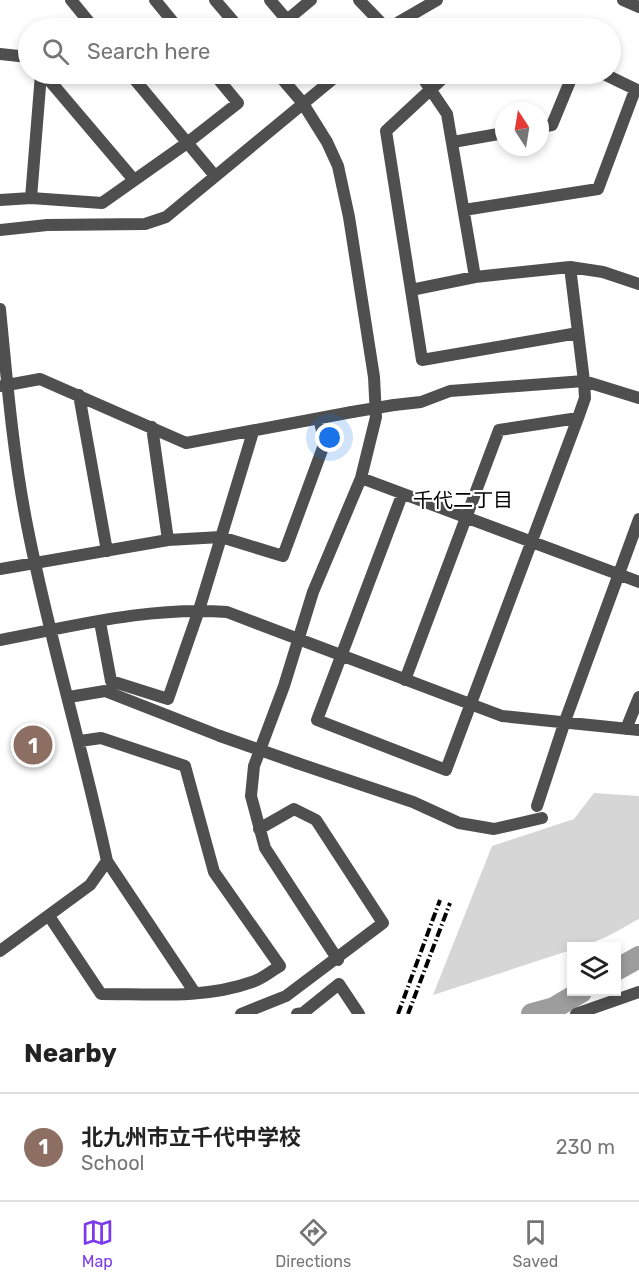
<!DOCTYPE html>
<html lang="en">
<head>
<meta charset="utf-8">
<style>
	:root { --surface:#fff; --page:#f6f6f6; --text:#222; --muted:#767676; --line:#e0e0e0; --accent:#7c3aed }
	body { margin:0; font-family:Rubik,"Noto Sans JP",sans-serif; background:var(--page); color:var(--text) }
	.controls { position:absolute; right:18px; bottom:18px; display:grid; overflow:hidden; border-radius:0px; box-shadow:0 3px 9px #0003 }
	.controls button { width:54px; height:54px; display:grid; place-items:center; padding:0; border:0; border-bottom:2px solid var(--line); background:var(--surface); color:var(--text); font:30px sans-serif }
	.compass { position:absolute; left:495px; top:102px; width:54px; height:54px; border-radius:50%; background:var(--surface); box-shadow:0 3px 9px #0003; rotate:348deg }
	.you { position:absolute; left:330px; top:438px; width:21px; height:21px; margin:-15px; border:4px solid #fff; border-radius:50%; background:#1a73e8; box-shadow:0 0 0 9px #1a73e833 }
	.badge { display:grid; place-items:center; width:39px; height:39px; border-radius:50%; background:var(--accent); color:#fff; font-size:20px; font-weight:700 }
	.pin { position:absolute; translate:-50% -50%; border:3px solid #fff; box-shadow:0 2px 6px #0006 }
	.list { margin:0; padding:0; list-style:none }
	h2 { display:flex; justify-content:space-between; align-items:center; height:78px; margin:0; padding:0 24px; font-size:26px }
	h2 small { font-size:20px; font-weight:400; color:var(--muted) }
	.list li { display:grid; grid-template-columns:39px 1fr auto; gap:18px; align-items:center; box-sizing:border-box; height:108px; padding:0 24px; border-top:2px solid var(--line) }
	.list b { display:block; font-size:22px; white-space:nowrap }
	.list p { margin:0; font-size:20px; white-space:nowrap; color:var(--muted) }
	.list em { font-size:20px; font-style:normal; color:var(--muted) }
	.icon { flex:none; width:33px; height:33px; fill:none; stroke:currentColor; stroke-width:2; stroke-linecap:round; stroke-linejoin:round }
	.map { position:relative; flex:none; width:639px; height:1014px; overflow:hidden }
	.search { position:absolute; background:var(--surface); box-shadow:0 3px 9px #0003; left:18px; right:18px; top:18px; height:66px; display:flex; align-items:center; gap:15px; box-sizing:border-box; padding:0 21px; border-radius:33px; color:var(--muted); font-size:22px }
	.sheet { height:186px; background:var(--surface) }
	nav { display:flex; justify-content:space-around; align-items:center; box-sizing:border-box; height:84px; border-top:2px solid var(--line); background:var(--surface); font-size:16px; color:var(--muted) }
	nav a { display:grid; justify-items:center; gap:3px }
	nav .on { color:var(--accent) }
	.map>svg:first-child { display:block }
</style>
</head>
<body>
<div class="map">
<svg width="639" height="1014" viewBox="0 0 639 1014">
	<rect width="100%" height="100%" fill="#fff"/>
	<path fill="#d6d6d6" d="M 594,793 L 639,796 L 639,919 C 618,930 596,946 572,946 L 571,950 L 433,995 L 492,846 L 574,819 Z"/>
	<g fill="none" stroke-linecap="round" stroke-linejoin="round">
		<path stroke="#9d9d9d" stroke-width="22" d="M 616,970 L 639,957
			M 532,1014 L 554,1008 L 581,992"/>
		<path stroke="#4f4f4f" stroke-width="12" d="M 71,0 L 94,28
			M 155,0 L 178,28
			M 215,0 L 239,28
			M 270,0 L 287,20 L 311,0
			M 359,0 L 386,28
			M 623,0 L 639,7
			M 394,28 L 399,22 L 437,0
			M 0,54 L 28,57
			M 44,74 L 134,180
			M 130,74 L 215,176
			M 278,74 L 302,102 L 327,142 L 338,166 L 349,217 L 374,377 L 376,417 L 361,478 L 313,592 L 284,686 L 254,766 L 251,796 L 265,848 L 338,960
			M 420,74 L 447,114 L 475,277 L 570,267 L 603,272 L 639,284
			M 454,74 L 442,79 L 386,131 L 422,360 L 578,333
			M 604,74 L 639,91
			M 540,127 L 552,125 L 573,74
			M 453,142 L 504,133
			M 31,198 L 41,74
			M 0,200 L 31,198 L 102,203 L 187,143 L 238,103 L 214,74
			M 464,210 L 598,189 L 635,90
			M 0,230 L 47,225 L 145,224 L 166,217 L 339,74
			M 411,290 L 475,277
			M 0,309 C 7,381 13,454 27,525 C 49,638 83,749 107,861 L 90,885 L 0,951
			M 2,386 L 40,379 L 186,443 L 352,412
			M 79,395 L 107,551
			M 394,405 L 421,402 L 450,391 L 584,381 L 639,398
			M 152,427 L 168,540
			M 361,478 L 639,582
			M 402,495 L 317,720 L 446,770 L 578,418
			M 0,569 L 168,540 L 221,537 L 283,556 L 325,442 L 319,419
			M 100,622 L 111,681 L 168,699 L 199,610 L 253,432
			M 0,640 C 74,626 151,606 227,612 L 502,716 L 639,730
			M 405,680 L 499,430 L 578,418 L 585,398 L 584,381 L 570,267
			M 69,697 L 105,691 L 220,736
			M 626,729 L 639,697
			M 297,763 L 413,802 L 459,823 L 494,829 L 542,818
			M 537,806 L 565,721 L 639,519
			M 107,861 L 195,993
			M 49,916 L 101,994 C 151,994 205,999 252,982 C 262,979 271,971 280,966 L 214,872 L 185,766 L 101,738 L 80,741
			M 241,1014 L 286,996 L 383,923 L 316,820 L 294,809 L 259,829
			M 297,1014 L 303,1013 L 339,984 L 359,1014
			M 576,1014 L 639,992"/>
		<path stroke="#000" stroke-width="4" stroke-dasharray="9 3 1.5 3" stroke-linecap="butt" d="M 398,1014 L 440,900
			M 408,1014 L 450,903"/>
		<path stroke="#4f4f4f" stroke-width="12" d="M 352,412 L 394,405
			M 220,736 L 297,763"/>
	</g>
	<g text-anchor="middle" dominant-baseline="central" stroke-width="4.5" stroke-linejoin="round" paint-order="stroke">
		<g font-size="20" fill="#000" stroke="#fff">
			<text x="463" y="500">千代二丁目</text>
		</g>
	</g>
</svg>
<div class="controls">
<button><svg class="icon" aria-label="layers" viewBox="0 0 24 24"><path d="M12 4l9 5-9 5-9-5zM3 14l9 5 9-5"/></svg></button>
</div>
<svg class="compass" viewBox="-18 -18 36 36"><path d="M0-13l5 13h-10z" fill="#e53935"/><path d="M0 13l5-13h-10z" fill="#767676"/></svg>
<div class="you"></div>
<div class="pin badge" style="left:33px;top:745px;background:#8d6e63">1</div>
<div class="search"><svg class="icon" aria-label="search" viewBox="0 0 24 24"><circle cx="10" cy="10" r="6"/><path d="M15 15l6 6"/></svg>Search here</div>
</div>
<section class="sheet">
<h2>Nearby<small></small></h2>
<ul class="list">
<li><span class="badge" style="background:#8d6e63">1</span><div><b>北九州市立千代中学校</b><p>School</p></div><em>230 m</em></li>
</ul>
</section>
<nav>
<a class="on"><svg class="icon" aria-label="map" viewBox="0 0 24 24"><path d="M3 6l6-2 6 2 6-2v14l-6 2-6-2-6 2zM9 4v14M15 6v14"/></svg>Map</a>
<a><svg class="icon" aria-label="directions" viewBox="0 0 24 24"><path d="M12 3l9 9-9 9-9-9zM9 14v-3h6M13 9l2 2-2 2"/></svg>Directions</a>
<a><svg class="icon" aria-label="saved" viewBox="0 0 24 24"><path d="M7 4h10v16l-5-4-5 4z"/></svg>Saved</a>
</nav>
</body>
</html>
